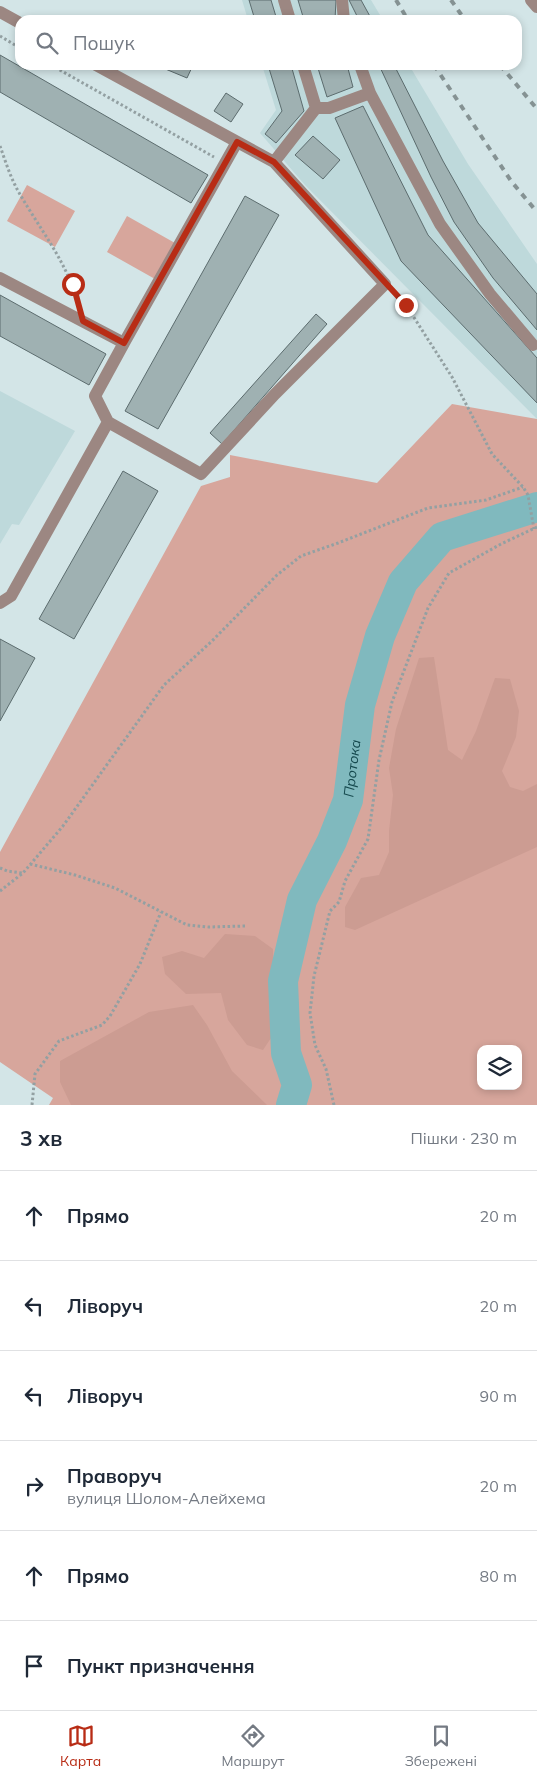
<!DOCTYPE html>
<html lang="uk">
<head>
<meta charset="utf-8">
<style>
	:root { --surface:#fff; --page:#f6f6f7; --text:#1f2937; --muted:#747a83; --line:#e0e1e3; --accent:#b82c15 }
	body { margin:0; font-family:Mulish,sans-serif; background:var(--page); color:var(--text) }
	.controls { position:absolute; right:15px; bottom:15px; display:grid; overflow:hidden; border-radius:10px; box-shadow:0 2px 8px #0003 }
	.controls button { width:45px; height:45px; display:grid; place-items:center; padding:0; border:0; border-bottom:1px solid var(--line); background:var(--surface); color:var(--text); font:25px sans-serif }
	.stop { position:absolute; width:15px; height:15px; margin:-11px; border:4px solid #b82c15; border-radius:50%; background:#fff }
	.stop.end { background:#b82c15; border-color:#fff; box-shadow:0 1px 5px #0008 }
	.list { margin:0; padding:0; list-style:none }
	h2 { display:flex; justify-content:space-between; align-items:center; height:65px; margin:0; padding:0 20px; font-size:21px }
	h2 small { font-size:16px; font-weight:400; color:var(--muted) }
	.list li { display:grid; grid-template-columns:32px 1fr auto; gap:15px; align-items:center; box-sizing:border-box; height:90px; padding:0 20px; border-top:1px solid var(--line) }
	.list b { display:block; font-size:19px; white-space:nowrap }
	.list p { margin:0; font-size:16px; white-space:nowrap; color:var(--muted) }
	.list em { font-size:16px; font-style:normal; color:var(--muted) }
	.icon { flex:none; width:28px; height:28px; fill:none; stroke:currentColor; stroke-width:2; stroke-linecap:round; stroke-linejoin:round }
	.map { position:relative; flex:none; width:537px; height:1105px; overflow:hidden }
	.search { position:absolute; background:var(--surface); box-shadow:0 2px 8px #0003; left:15px; right:15px; top:15px; height:55px; display:flex; align-items:center; gap:12px; box-sizing:border-box; padding:0 18px; border-radius:15px; color:var(--muted); font-size:19px }
	.sheet { height:605px; background:var(--surface) }
	nav { display:flex; justify-content:space-around; align-items:center; box-sizing:border-box; height:70px; border-top:1px solid var(--line); background:var(--surface); font-size:14px; color:var(--muted) }
	nav a { display:grid; justify-items:center; gap:2px }
	nav .on { color:var(--accent) }
	.map>svg:first-child { display:block }
</style>
</head>
<body>
<div class="map">
<svg width="537" height="1105" viewBox="0 0 537 1105">
	<rect width="100%" height="100%" fill="#d3e5e7"/>
	<path fill="#bed9db" d="M 242,0 L 371,0 L 383,20 L 248,20 Z
		M 262,65 L 409,65 L 468,164 L 537,264 L 537,419 L 305,185 L 260,133 L 276,110 Z
		M 0,391 L 75,431 L 19,525 L 12,524 L 0,544 Z"/>
	<path fill="#d7a69c" fill-rule="evenodd" d="M 27,185 L 75,211 L 55,247 L 7,221 Z
		M 127,216 L 175,243 L 155,279 L 107,252 Z
		M 452,404 L 537,419 L 537,1105 L 49,1105 L 53,1098 L 0,1062 L 0,852 L 201,486 L 230,477 L 230,455 L 377,483 ZM 481,1049 L 518,1049 L 518,1086 L 481,1086 Z"/>
	<path fill="#cc9c92" d="M 434,657 L 448,750 L 462,760 L 476,731 L 495,678 L 510,679 L 519,711 L 516,737 L 502,771 L 510,787 L 523,791 L 537,784 L 537,847 L 355,930 L 345,927 L 345,907 L 361,878 L 379,875 L 389,852 L 389,831 L 393,795 L 389,768 L 396,729 L 419,658 Z
		M 225,934 L 255,936 L 273,949 L 275,1032 L 263,1050 L 247,1045 L 228,1020 L 221,993 L 186,994 L 165,974 L 162,957 L 182,951 L 204,958 Z
		M 193,1005 L 207,1025 L 232,1071 L 267,1105 L 71,1105 L 60,1082 L 60,1061 L 149,1012 Z"/>
	<g fill="none" stroke-linecap="round" stroke-linejoin="round">
		<path stroke="#80b9be" stroke-width="30" id="s1" d="M 291,1105 L 297,1085 L 286,1053 L 283,981 L 302,900 L 332,841 L 348,800 L 360,705 L 380,636 L 403,582 L 442,537 L 537,507"/>
	</g>
	<path fill="#9fb1b2" stroke="#5c6c6e" d="M 249,0 L 271,0 L 277,20 L 255,20 Z
		M 298,0 L 336,0 L 335,20 L 304,20 Z
		M 349,0 L 361,0 L 372,20 L 359,20 Z
		M 0,55 L 208,175 L 191,203 L 0,92 Z
		M 165,65 L 193,65 L 187,78 L 163,68 Z
		M 268,65 L 291,65 L 304,111 L 276,143 L 265,134 L 282,111 Z
		M 317,65 L 347,65 L 353,87 L 327,97 Z
		M 379,65 L 394,65 L 443,161 L 478,223 L 537,294 L 537,330 L 493,278 L 454,222 L 431,177 Z
		M 226,93 L 243,104 L 231,122 L 214,111 Z
		M 363,106 L 428,235 L 537,358 L 537,403 L 401,261 L 335,118 Z
		M 313,136 L 340,160 L 323,179 L 295,155 Z
		M 245,196 L 279,215 L 158,429 L 125,411 Z
		M 0,295 L 106,354 L 89,385 L 0,336 Z
		M 316,314 L 327,324 L 222,444 L 210,433 Z
		M 123,471 L 158,491 L 74,639 L 39,619 Z
		M 0,639 L 35,658 L 0,721 Z"/>
	<g fill="none" stroke-linecap="round" stroke-linejoin="round">
		<path stroke="#93a0a2" stroke-width="3" stroke-dasharray="2.5 2.5" stroke-linecap="butt" d="M 0,36 L 20,48
			M 51,65 L 214,157
			M 0,146 C 5,160 10,176 17,189 C 38,227 67,261 78,304
			M 395,294 L 406,305 L 452,377 L 492,454 L 523,487 L 528,495 L 534,529
			M 30,864 L 75,875 L 115,888 L 187,925 L 209,927 L 245,926
			M 0,868 L 7,871 L 22,873
			M 0,891 L 23,873 L 63,826 L 164,685 L 212,641 L 277,575 L 301,556 L 338,543 L 428,508 L 486,500 L 523,487
			M 32,1105 L 35,1074 L 59,1041 L 102,1025 L 110,1016 L 140,964 L 161,912
			M 334,1105 L 326,1069 L 315,1045 L 310,1013 L 314,976 L 330,911 L 339,902 L 345,881 L 368,839 L 379,760 L 392,702 L 428,608 L 449,573 L 501,544 L 537,527"/>
		<path stroke="#9c8782" stroke-width="12" d="M 284,0 L 290,20
			M 342,0 L 344,20
			M 531,0 L 537,7
			M 0,12 L 20,23
			M 360,65 L 370,93
			M 316,108 L 329,108 L 370,93 L 440,224 L 490,294 L 533,345
			M 274,162 L 316,108 L 303,65
			M 0,278 L 124,343 L 237,142
			M 108,422 L 95,396 L 124,343
			M 0,603 L 11,596 L 108,422 L 201,474 L 275,394 L 385,284 L 274,162 L 96,65"/>
		<path stroke="#859293" stroke-width="4" stroke-dasharray="6 6" stroke-linecap="butt" d="M 396,0 L 408,20
			M 451,0 L 465,20
			M 434,65 L 511,181 L 537,212
			M 500,65 L 537,109"/>
	</g>
	<g fill="none" stroke-linecap="round" stroke-linejoin="round">
		<path stroke="#b82c15" stroke-width="6" d="M 73,284 L 83,321 L 124,343 L 237,142 L 274,162 L 406,305"/>
	</g>
	<g text-anchor="middle" dominant-baseline="central" stroke-width="5" stroke-linejoin="round" paint-order="stroke">
		<g font-size="14" font-style="italic" fill="#15494e" stroke="#d3e5e7">
			<text stroke="none"><textPath href="#s1" startOffset="352">Протока</textPath></text>
		</g>
	</g>
</svg>
<div class="controls">
<button><svg class="icon" aria-label="layers" viewBox="0 0 24 24"><path d="M12 4l9 5-9 5-9-5zM3 14l9 5 9-5"/></svg></button>
</div>
<div class="stop" style="left:73px;top:284px"></div>
<div class="stop end" style="left:406px;top:305px"></div>
<div class="search"><svg class="icon" aria-label="search" viewBox="0 0 24 24"><circle cx="10" cy="10" r="6"/><path d="M15 15l6 6"/></svg>Пошук</div>
</div>
<section class="sheet">
<h2>3 хв<small>Пішки · 230 m</small></h2>
<ul class="list">
<li><svg class="icon" aria-label="ahead" viewBox="0 0 24 24"><path d="M12 20V5M6 11l6-6 6 6"/></svg><div><b>Прямо</b></div><em>20 m</em></li>
<li><svg class="icon" aria-label="left" viewBox="0 0 24 24"><path d="M17 20v-9H6M10 6l-5 5 5 5"/></svg><div><b>Ліворуч</b></div><em>20 m</em></li>
<li><svg class="icon" aria-label="left" viewBox="0 0 24 24"><path d="M17 20v-9H6M10 6l-5 5 5 5"/></svg><div><b>Ліворуч</b></div><em>90 m</em></li>
<li><svg class="icon" aria-label="right" viewBox="0 0 24 24"><path d="M7 20v-9h11M14 6l5 5-5 5"/></svg><div><b>Праворуч</b><p>вулиця Шолом-Алейхема</p></div><em>20 m</em></li>
<li><svg class="icon" aria-label="ahead" viewBox="0 0 24 24"><path d="M12 20V5M6 11l6-6 6 6"/></svg><div><b>Прямо</b></div><em>80 m</em></li>
<li><svg class="icon" aria-label="arrive" viewBox="0 0 24 24"><path d="M6 21V4h12l-3 4 3 4H6"/></svg><div><b>Пункт призначення</b></div></li>
</ul>
</section>
<nav>
<a class="on"><svg class="icon" aria-label="map" viewBox="0 0 24 24"><path d="M3 6l6-2 6 2 6-2v14l-6 2-6-2-6 2zM9 4v14M15 6v14"/></svg>Карта</a>
<a><svg class="icon" aria-label="directions" viewBox="0 0 24 24"><path d="M12 3l9 9-9 9-9-9zM9 14v-3h6M13 9l2 2-2 2"/></svg>Маршрут</a>
<a><svg class="icon" aria-label="saved" viewBox="0 0 24 24"><path d="M7 4h10v16l-5-4-5 4z"/></svg>Збережені</a>
</nav>
</body>
</html>
